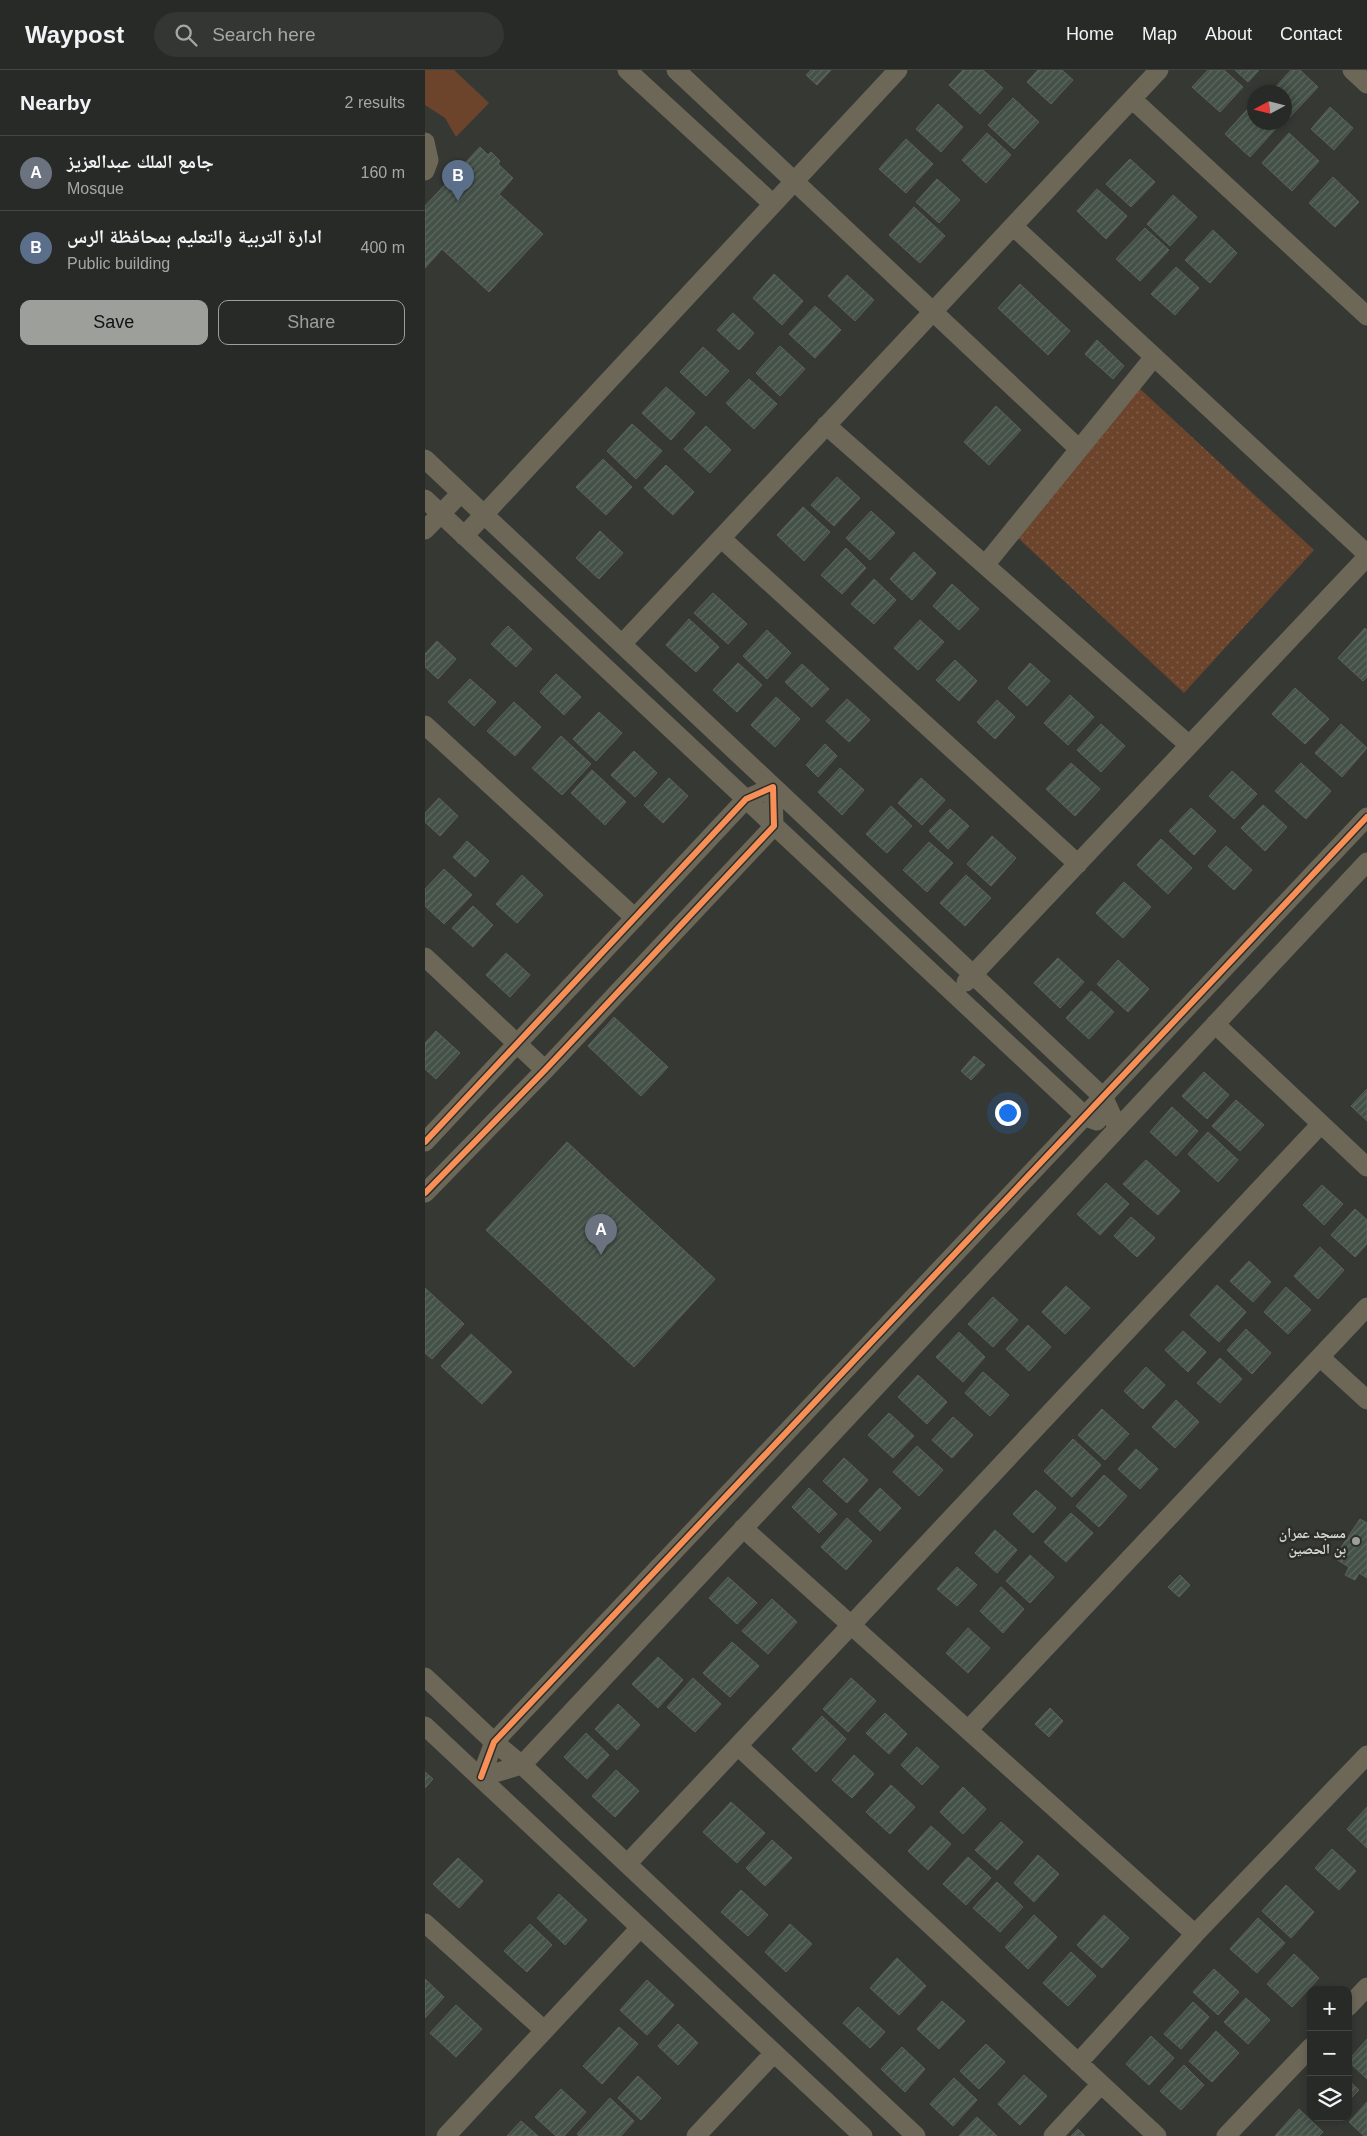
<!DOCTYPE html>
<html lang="en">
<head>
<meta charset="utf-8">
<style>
	:root { --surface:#282a27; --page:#343633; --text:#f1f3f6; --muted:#a5a7a7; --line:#444644; --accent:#9d9f9b }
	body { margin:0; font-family:Arial,"Noto Naskh Arabic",sans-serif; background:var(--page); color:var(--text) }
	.controls { position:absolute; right:15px; bottom:15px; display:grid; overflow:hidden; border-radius:10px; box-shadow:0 2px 8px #0003 }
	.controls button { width:45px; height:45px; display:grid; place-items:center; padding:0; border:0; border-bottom:1px solid var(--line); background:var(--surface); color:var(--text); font:25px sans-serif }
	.compass { position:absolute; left:822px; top:15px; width:45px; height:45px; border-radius:50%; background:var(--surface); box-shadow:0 2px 8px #0003; rotate:263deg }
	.you { position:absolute; left:582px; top:1042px; width:18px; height:18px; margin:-12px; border:4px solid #fff; border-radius:50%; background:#1a73e8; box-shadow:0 0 0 8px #1a73e833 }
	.badge { display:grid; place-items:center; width:32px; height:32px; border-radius:50%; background:var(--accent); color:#fff; font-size:16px; font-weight:700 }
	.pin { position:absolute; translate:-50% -41px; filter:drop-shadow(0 1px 2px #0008) }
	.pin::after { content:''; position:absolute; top:26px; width:18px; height:15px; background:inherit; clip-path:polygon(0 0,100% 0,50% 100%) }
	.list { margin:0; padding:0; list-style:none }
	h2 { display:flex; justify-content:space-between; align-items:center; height:65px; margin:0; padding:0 20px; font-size:21px }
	h2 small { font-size:16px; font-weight:400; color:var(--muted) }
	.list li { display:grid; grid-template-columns:32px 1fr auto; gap:15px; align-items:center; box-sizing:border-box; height:75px; padding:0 20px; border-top:1px solid var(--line) }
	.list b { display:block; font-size:19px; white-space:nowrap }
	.list p { margin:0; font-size:16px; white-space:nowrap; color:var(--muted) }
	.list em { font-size:16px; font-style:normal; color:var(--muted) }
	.actions { display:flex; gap:10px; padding:15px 20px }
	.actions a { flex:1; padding:11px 0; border:1px solid var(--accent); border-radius:10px; text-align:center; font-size:18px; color:var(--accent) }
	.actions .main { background:var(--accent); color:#111 }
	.icon { flex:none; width:28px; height:28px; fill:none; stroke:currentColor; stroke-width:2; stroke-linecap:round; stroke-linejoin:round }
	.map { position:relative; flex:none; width:942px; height:2066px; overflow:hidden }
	header { display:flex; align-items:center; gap:30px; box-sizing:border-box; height:70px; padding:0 25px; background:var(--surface); border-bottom:1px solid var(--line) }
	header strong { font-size:24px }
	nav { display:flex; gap:28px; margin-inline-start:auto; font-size:18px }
	.search { width:350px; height:45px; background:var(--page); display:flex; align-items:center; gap:12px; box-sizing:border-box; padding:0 18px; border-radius:28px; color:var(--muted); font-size:19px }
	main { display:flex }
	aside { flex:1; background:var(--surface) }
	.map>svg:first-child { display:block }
</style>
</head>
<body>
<header>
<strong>Waypost</strong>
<div class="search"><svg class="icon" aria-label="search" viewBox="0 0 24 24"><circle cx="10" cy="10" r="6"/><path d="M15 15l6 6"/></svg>Search here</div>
<nav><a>Home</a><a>Map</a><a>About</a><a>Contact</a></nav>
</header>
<main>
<aside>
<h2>Nearby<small>2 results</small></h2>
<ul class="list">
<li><span class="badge" style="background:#6b7280">A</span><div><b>جامع الملك عبدالعزيز</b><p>Mosque</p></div><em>160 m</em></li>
<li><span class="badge" style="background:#5c6f8a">B</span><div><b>ادارة التربية والتعليم بمحافظة الرس</b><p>Public building</p></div><em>400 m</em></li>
</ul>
<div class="actions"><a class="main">Save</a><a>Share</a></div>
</aside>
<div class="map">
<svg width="942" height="2066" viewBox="0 0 942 2066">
	<defs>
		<pattern id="park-dots" width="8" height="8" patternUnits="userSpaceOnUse" patternTransform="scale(1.25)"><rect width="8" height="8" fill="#6c442c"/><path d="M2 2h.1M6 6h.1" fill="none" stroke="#805e4a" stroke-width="1.8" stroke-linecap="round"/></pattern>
		<pattern id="building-hatch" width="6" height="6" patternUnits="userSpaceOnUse" patternTransform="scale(1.25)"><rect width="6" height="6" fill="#445147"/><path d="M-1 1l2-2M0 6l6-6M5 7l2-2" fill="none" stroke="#5e6961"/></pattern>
	</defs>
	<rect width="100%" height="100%" fill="#363834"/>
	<path fill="#6c442c" d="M 0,0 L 29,0 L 64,33 L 31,67 L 20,48 L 0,35 Z"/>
	<path fill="url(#park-dots)" d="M 713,317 L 889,480 L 759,623 L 591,466 Z"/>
	<path fill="url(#building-hatch)" stroke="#5e5f5d" d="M 386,0 L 406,0 L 392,15 L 381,5 Z
		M 538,0 L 558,0 L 578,18 L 555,44 L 524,15 Z
		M 613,0 L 637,0 L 648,10 L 626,34 L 602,12 Z
		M 783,0 L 799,0 L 818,17 L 795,42 L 767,17 Z
		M 810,0 L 834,0 L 823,12 Z
		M 866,0 L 875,0 L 893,17 L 864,48 L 859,44 L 859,22 L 846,22 Z
		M 588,28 L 614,52 L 589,79 L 563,55 Z
		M 829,32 L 829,52 L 852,52 L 854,55 L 825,87 L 800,64 Z
		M 513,34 L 538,57 L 516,82 L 491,59 Z
		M 905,37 L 928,58 L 909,80 L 886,59 Z
		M 562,63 L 586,85 L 561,113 L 537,90 Z
		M 864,63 L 894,91 L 867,121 L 837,93 Z
		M 481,69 L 508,94 L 481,123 L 454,99 Z
		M 55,77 L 63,85 L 66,82 L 75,91 L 73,94 L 88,108 L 74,124 L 118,164 L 64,222 L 17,179 L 0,198 L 0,136 Z
		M 705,89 L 730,112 L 706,137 L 681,114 Z
		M 908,107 L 934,132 L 910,157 L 884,133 Z
		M 512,109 L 535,130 L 514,153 L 491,132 Z
		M 672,119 L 702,146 L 681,169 L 652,141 Z
		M 748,125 L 772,147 L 745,176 L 722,154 Z
		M 489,137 L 520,166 L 495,193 L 464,165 Z
		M 720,158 L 744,180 L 715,211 L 691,189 Z
		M 788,160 L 812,183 L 785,213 L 760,190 Z
		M 751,197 L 774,218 L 750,245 L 726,224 Z
		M 349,204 L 378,231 L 357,255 L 328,228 Z
		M 422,205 L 449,230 L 430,251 L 403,226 Z
		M 595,214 L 645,261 L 623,285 L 573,238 Z
		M 390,236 L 416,260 L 390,288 L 364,264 Z
		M 308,243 L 329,263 L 314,280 L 292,260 Z
		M 672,270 L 699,296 L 688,309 L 660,284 Z
		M 355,276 L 380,299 L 355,326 L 331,303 Z
		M 278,277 L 304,301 L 281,326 L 255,302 Z
		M 324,309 L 352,334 L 329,359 L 301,333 Z
		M 241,317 L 270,343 L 246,370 L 217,343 Z
		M 571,336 L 596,360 L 564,395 L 539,372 Z
		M 207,354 L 237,381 L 211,409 L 182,381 Z
		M 281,356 L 306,380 L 285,403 L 259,379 Z
		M 178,389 L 207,417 L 181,445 L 151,417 Z
		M 241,395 L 269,422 L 248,445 L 219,418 Z
		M 412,407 L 435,428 L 409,456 L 386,435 Z
		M 378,437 L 405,462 L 379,491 L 352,465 Z
		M 446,441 L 470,463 L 445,490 L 421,468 Z
		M 175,461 L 198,483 L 174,509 L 151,488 Z
		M 421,478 L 441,498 L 417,524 L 396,505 Z
		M 489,482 L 511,503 L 487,530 L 465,509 Z
		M 449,509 L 471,530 L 449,554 L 426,534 Z
		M 527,514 L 554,539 L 534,560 L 508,536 Z
		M 288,523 L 322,554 L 303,574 L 269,543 Z
		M 264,549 L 294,577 L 271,602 L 241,575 Z
		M 495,550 L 519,572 L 493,600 L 469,578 Z
		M 83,556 L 107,579 L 91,597 L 66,574 Z
		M 940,558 L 942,560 L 942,607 L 938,611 L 913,588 Z
		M 342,560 L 366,583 L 342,609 L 318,586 Z
		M 12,571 L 31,589 L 13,609 L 0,597 L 0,584 Z
		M 530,590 L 552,611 L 534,631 L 511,610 Z
		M 313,593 L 337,615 L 312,642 L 288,620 Z
		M 605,593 L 625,611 L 602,636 L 583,618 Z
		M 377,594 L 404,619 L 387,637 L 360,612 Z
		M 131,604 L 156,627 L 139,645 L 115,622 Z
		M 45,609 L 71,632 L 49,656 L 23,632 Z
		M 870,618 L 904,649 L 880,674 L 847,644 Z
		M 645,625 L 669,647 L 643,675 L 619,653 Z
		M 351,627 L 375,649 L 350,677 L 326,655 Z
		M 422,629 L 445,650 L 424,672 L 401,651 Z
		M 572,630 L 590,647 L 570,669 L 552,652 Z
		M 89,632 L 116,657 L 90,686 L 62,661 Z
		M 174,642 L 197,663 L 171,691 L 148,669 Z
		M 676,654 L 700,676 L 676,702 L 652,680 Z
		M 916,654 L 942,678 L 917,707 L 890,683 Z
		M 136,666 L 166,694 L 137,725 L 107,698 Z
		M 400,674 L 412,686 L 393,707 L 381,695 Z
		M 209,681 L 232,703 L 210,727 L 186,705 Z
		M 646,693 L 675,719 L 650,746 L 621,719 Z
		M 876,693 L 906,721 L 881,749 L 850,721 Z
		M 415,698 L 439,720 L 417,745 L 393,722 Z
		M 167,700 L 201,732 L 180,755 L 146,723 Z
		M 807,701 L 832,724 L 809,749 L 784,726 Z
		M 244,708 L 263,726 L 238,753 L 219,735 Z
		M 496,708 L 520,730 L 497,755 L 473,733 Z
		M 14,728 L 33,746 L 15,766 L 0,752 L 0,743 Z
		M 838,735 L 862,757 L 840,781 L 816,758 Z
		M 466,736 L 487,756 L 462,783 L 441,764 Z
		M 766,738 L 791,761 L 769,785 L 744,761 Z
		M 525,739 L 544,756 L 523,779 L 504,761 Z
		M 567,766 L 591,788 L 566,816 L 542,794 Z
		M 736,769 L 767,798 L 743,824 L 712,795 Z
		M 42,771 L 64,791 L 50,807 L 28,787 Z
		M 504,772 L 528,793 L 502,822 L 478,800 Z
		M 801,776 L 827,800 L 809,820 L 783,796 Z
		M 19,799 L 47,825 L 19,854 L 0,836 L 0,819 Z
		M 97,805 L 118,825 L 92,853 L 71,834 Z
		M 541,805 L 566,828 L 540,856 L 515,833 Z
		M 699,812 L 726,837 L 698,868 L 671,843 Z
		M 48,836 L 68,855 L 48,877 L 27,858 Z
		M 81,883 L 105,905 L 85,927 L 61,905 Z
		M 633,888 L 659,912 L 635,938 L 609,913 Z
		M 693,890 L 724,919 L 703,942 L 672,914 Z
		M 666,921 L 689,942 L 664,969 L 641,948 Z
		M 189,947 L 243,997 L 216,1026 L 163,976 Z
		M 11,961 L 35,983 L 11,1009 L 0,999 L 0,973 Z
		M 549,986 L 560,995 L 546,1010 L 536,1001 Z
		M 779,1002 L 804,1025 L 782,1049 L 757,1026 Z
		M 942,1019 L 942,1051 L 926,1036 Z
		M 811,1030 L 839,1055 L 815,1081 L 787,1056 Z
		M 747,1037 L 773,1061 L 751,1086 L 725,1062 Z
		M 783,1062 L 813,1090 L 793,1112 L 763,1084 Z
		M 142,1072 L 290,1209 L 209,1297 L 61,1160 Z
		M 721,1090 L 755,1121 L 733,1145 L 698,1114 Z
		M 681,1113 L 704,1134 L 675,1165 L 652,1144 Z
		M 897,1115 L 918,1134 L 899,1155 L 878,1135 Z
		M 930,1139 L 942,1150 L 942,1174 L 930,1187 L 906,1165 Z
		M 706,1147 L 730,1168 L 712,1187 L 689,1166 Z
		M 895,1177 L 919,1200 L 893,1229 L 869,1206 Z
		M 824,1191 L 846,1212 L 828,1232 L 805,1211 Z
		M 792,1215 L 821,1242 L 794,1272 L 765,1245 Z
		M 641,1216 L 665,1238 L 640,1264 L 617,1242 Z
		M 861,1217 L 886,1240 L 863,1264 L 839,1242 Z
		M 0,1218 L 39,1254 L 7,1289 L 0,1283 Z
		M 568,1227 L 593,1250 L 568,1277 L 543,1254 Z
		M 603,1255 L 626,1277 L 604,1301 L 581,1279 Z
		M 821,1259 L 846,1283 L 827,1304 L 802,1280 Z
		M 758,1261 L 781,1282 L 763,1302 L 740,1280 Z
		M 534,1262 L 560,1287 L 538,1312 L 511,1287 Z
		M 46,1264 L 87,1302 L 57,1334 L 16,1296 Z
		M 795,1288 L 817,1309 L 795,1333 L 772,1313 Z
		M 721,1297 L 740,1315 L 718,1339 L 699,1321 Z
		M 558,1302 L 584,1325 L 565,1346 L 540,1323 Z
		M 493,1305 L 522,1332 L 502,1354 L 473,1327 Z
		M 751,1330 L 774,1352 L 750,1378 L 727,1357 Z
		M 677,1339 L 704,1364 L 680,1390 L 653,1365 Z
		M 464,1343 L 489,1366 L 468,1388 L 443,1365 Z
		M 528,1347 L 548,1365 L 527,1388 L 507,1370 Z
		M 648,1369 L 676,1395 L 647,1427 L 619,1401 Z
		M 492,1376 L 518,1400 L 494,1426 L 468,1402 Z
		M 711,1379 L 733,1399 L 715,1419 L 693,1399 Z
		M 419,1388 L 443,1410 L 422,1433 L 398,1411 Z
		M 679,1405 L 702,1426 L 674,1457 L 651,1436 Z
		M 384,1418 L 412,1444 L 394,1463 L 367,1437 Z
		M 455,1418 L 476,1438 L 455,1461 L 434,1441 Z
		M 611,1420 L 631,1438 L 608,1463 L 588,1444 Z
		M 646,1443 L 668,1463 L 641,1492 L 619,1472 Z
		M 422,1448 L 447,1471 L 421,1500 L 396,1477 Z
		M 935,1449 L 942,1453 L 942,1508 L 934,1503 L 930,1510 L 920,1505 L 924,1497 L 909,1488 Z
		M 570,1460 L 592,1480 L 572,1503 L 550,1483 Z
		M 605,1485 L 629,1507 L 605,1533 L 581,1511 Z
		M 532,1497 L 552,1515 L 532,1536 L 512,1519 Z
		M 755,1505 L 765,1515 L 754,1527 L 743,1517 Z
		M 303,1507 L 332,1533 L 312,1554 L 284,1528 Z
		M 576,1517 L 599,1539 L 578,1563 L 555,1541 Z
		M 347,1529 L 372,1552 L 343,1584 L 317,1561 Z
		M 543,1558 L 565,1578 L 543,1603 L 521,1583 Z
		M 307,1572 L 334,1596 L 305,1627 L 278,1603 Z
		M 233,1587 L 258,1610 L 233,1638 L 207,1614 Z
		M 268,1608 L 296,1634 L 270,1662 L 242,1637 Z
		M 426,1608 L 451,1631 L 423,1662 L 398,1639 Z
		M 193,1634 L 215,1655 L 192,1680 L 170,1659 Z
		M 625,1638 L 638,1651 L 624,1667 L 610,1654 Z
		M 460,1643 L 482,1664 L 464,1684 L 441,1663 Z
		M 397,1646 L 421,1669 L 391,1702 L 367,1679 Z
		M 161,1663 L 184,1685 L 162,1709 L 139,1687 Z
		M 492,1677 L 514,1697 L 497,1715 L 476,1695 Z
		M 429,1685 L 449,1704 L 427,1728 L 407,1710 Z
		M 191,1700 L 214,1721 L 190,1747 L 167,1726 Z
		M 0,1702 L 8,1709 L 0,1718 Z
		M 466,1715 L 490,1737 L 465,1764 L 441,1742 Z
		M 538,1717 L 561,1739 L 538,1764 L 515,1742 Z
		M 306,1732 L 340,1763 L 312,1793 L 278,1762 Z
		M 942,1737 L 942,1778 L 922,1759 Z
		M 576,1752 L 598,1772 L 572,1800 L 550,1780 Z
		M 506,1756 L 526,1774 L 503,1800 L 483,1781 Z
		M 347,1770 L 367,1788 L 340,1816 L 321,1798 Z
		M 907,1779 L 931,1801 L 914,1820 L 890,1798 Z
		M 613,1785 L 634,1804 L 609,1832 L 589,1813 Z
		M 543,1787 L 566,1808 L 541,1835 L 518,1814 Z
		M 33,1788 L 58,1811 L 34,1838 L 8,1814 Z
		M 572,1812 L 598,1837 L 575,1862 L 548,1838 Z
		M 861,1815 L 889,1842 L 866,1868 L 837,1841 Z
		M 316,1820 L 343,1845 L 323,1866 L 296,1842 Z
		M 134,1824 L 162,1850 L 140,1875 L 112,1848 Z
		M 609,1845 L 632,1867 L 603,1899 L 580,1877 Z
		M 679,1845 L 704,1868 L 677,1898 L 652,1875 Z
		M 833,1848 L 860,1873 L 832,1903 L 805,1879 Z
		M 105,1854 L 127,1875 L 102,1902 L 79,1881 Z
		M 365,1854 L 387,1874 L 361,1902 L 340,1882 Z
		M 646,1882 L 671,1906 L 643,1936 L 618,1913 Z
		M 869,1884 L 894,1908 L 867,1937 L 842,1914 Z
		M 472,1888 L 501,1916 L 474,1945 L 445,1918 Z
		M 789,1899 L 814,1922 L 793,1945 L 768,1922 Z
		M 0,1909 L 19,1927 L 0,1948 Z
		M 222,1910 L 249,1935 L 222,1965 L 195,1940 Z
		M 821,1928 L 845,1950 L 823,1974 L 799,1952 Z
		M 517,1931 L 540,1951 L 514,1979 L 492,1959 Z
		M 768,1932 L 784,1947 L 756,1979 L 739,1964 Z
		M 31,1935 L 57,1959 L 31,1987 L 5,1963 Z
		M 433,1937 L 460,1962 L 445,1978 L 418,1953 Z
		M 253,1954 L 273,1973 L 253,1995 L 233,1976 Z
		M 194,1957 L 213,1974 L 177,2014 L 158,1996 Z
		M 791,1961 L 814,1983 L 787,2012 L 764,1991 Z
		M 726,1966 L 749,1988 L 724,2015 L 701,1994 Z
		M 942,1969 L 942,2009 L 923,1991 Z
		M 561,1974 L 580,1992 L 554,2019 L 535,2001 Z
		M 477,1977 L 500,1999 L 480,2022 L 456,1999 Z
		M 759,1995 L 779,2015 L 756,2040 L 735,2021 Z
		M 599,2005 L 622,2026 L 595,2055 L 573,2034 Z
		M 213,2006 L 236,2028 L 216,2050 L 193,2028 Z
		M 529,2008 L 552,2030 L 528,2056 L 505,2034 Z
		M 923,2010 L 934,2020 L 923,2031 Z
		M 136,2019 L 161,2042 L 139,2066 L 131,2066 L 110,2047 Z
		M 185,2028 L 209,2051 L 196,2066 L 154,2066 L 152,2064 Z
		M 942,2032 L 942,2066 L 939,2066 L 924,2052 Z
		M 874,2039 L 898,2062 L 894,2066 L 850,2066 Z
		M 552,2047 L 572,2066 L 534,2066 Z
		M 96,2051 L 113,2066 L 82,2066 Z
		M 653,2059 L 660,2066 L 646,2066 Z"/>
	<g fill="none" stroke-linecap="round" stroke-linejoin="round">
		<path stroke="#6d6758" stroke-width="19" d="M 202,0 L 348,134
			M 251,0 L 654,379
			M 927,0 L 942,14
			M 707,29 L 942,246
			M 0,72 L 4,90 L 0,101
			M 588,156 L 942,484
			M 401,355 L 764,675
			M 0,389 L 679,1028 L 692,1057
			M 0,429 L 661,1047 L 672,1051
			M 0,460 L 36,423
			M 39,466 L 473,0
			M 296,468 L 653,794
			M 560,495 L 729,287
			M 197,574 L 734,0
			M 0,655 L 210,848
			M 0,887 L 120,1000
			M 541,912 L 942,487
			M 790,954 L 942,1097
			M 0,1072 L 321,729 L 348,717 L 349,756 L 120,1000 L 0,1123
			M 895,1287 L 942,1330
			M 318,1458 L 770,1864
			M 0,1607 L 69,1672 L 97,1695 L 491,2066
			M 0,1656 L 438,2066
			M 543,1660 L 942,1237
			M 313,1676 L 732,2066
			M 56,1707 L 69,1672 L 942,747
			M 56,1707 L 97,1695 L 942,792
			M 202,1794 L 896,1054
			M 0,1853 L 119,1960
			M 923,1937 L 942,1917
			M 653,1993 L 770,1864 L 942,1685
			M 21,2066 L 215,1858
			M 271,2066 L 349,1983
			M 628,2066 L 676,2014
			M 801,2066 L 886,1977"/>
		<g stroke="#2d2e29" stroke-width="9">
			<path id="cycleway" d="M 0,1072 L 321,729 L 348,717 L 349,756 L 120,1000 L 0,1123
				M 56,1707 L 69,1672 L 942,747"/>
		</g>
		<use href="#cycleway" stroke="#f78f57" stroke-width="6"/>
	</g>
	<circle fill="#9d9f9b" stroke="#2d2e29" stroke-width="2" cx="931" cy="1471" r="5"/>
	<g text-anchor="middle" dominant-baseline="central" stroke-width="5" stroke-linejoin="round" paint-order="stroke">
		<g font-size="14" font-weight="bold" fill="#d5d6d2" stroke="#2d2e29" text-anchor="end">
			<text x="921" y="1463">مسجد عمران<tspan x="921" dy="16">بن الحصين</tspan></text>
		</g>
	</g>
</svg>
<div class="controls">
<button>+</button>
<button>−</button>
<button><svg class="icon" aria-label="layers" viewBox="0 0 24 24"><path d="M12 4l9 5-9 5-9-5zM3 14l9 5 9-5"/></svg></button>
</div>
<svg class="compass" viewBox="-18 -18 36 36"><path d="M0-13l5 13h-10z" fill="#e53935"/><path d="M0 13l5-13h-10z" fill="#a5a7a7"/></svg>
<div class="you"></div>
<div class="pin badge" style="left:176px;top:1185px;background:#6b7280">A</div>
<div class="pin badge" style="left:33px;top:131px;background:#5c6f8a">B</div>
</div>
</main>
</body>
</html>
